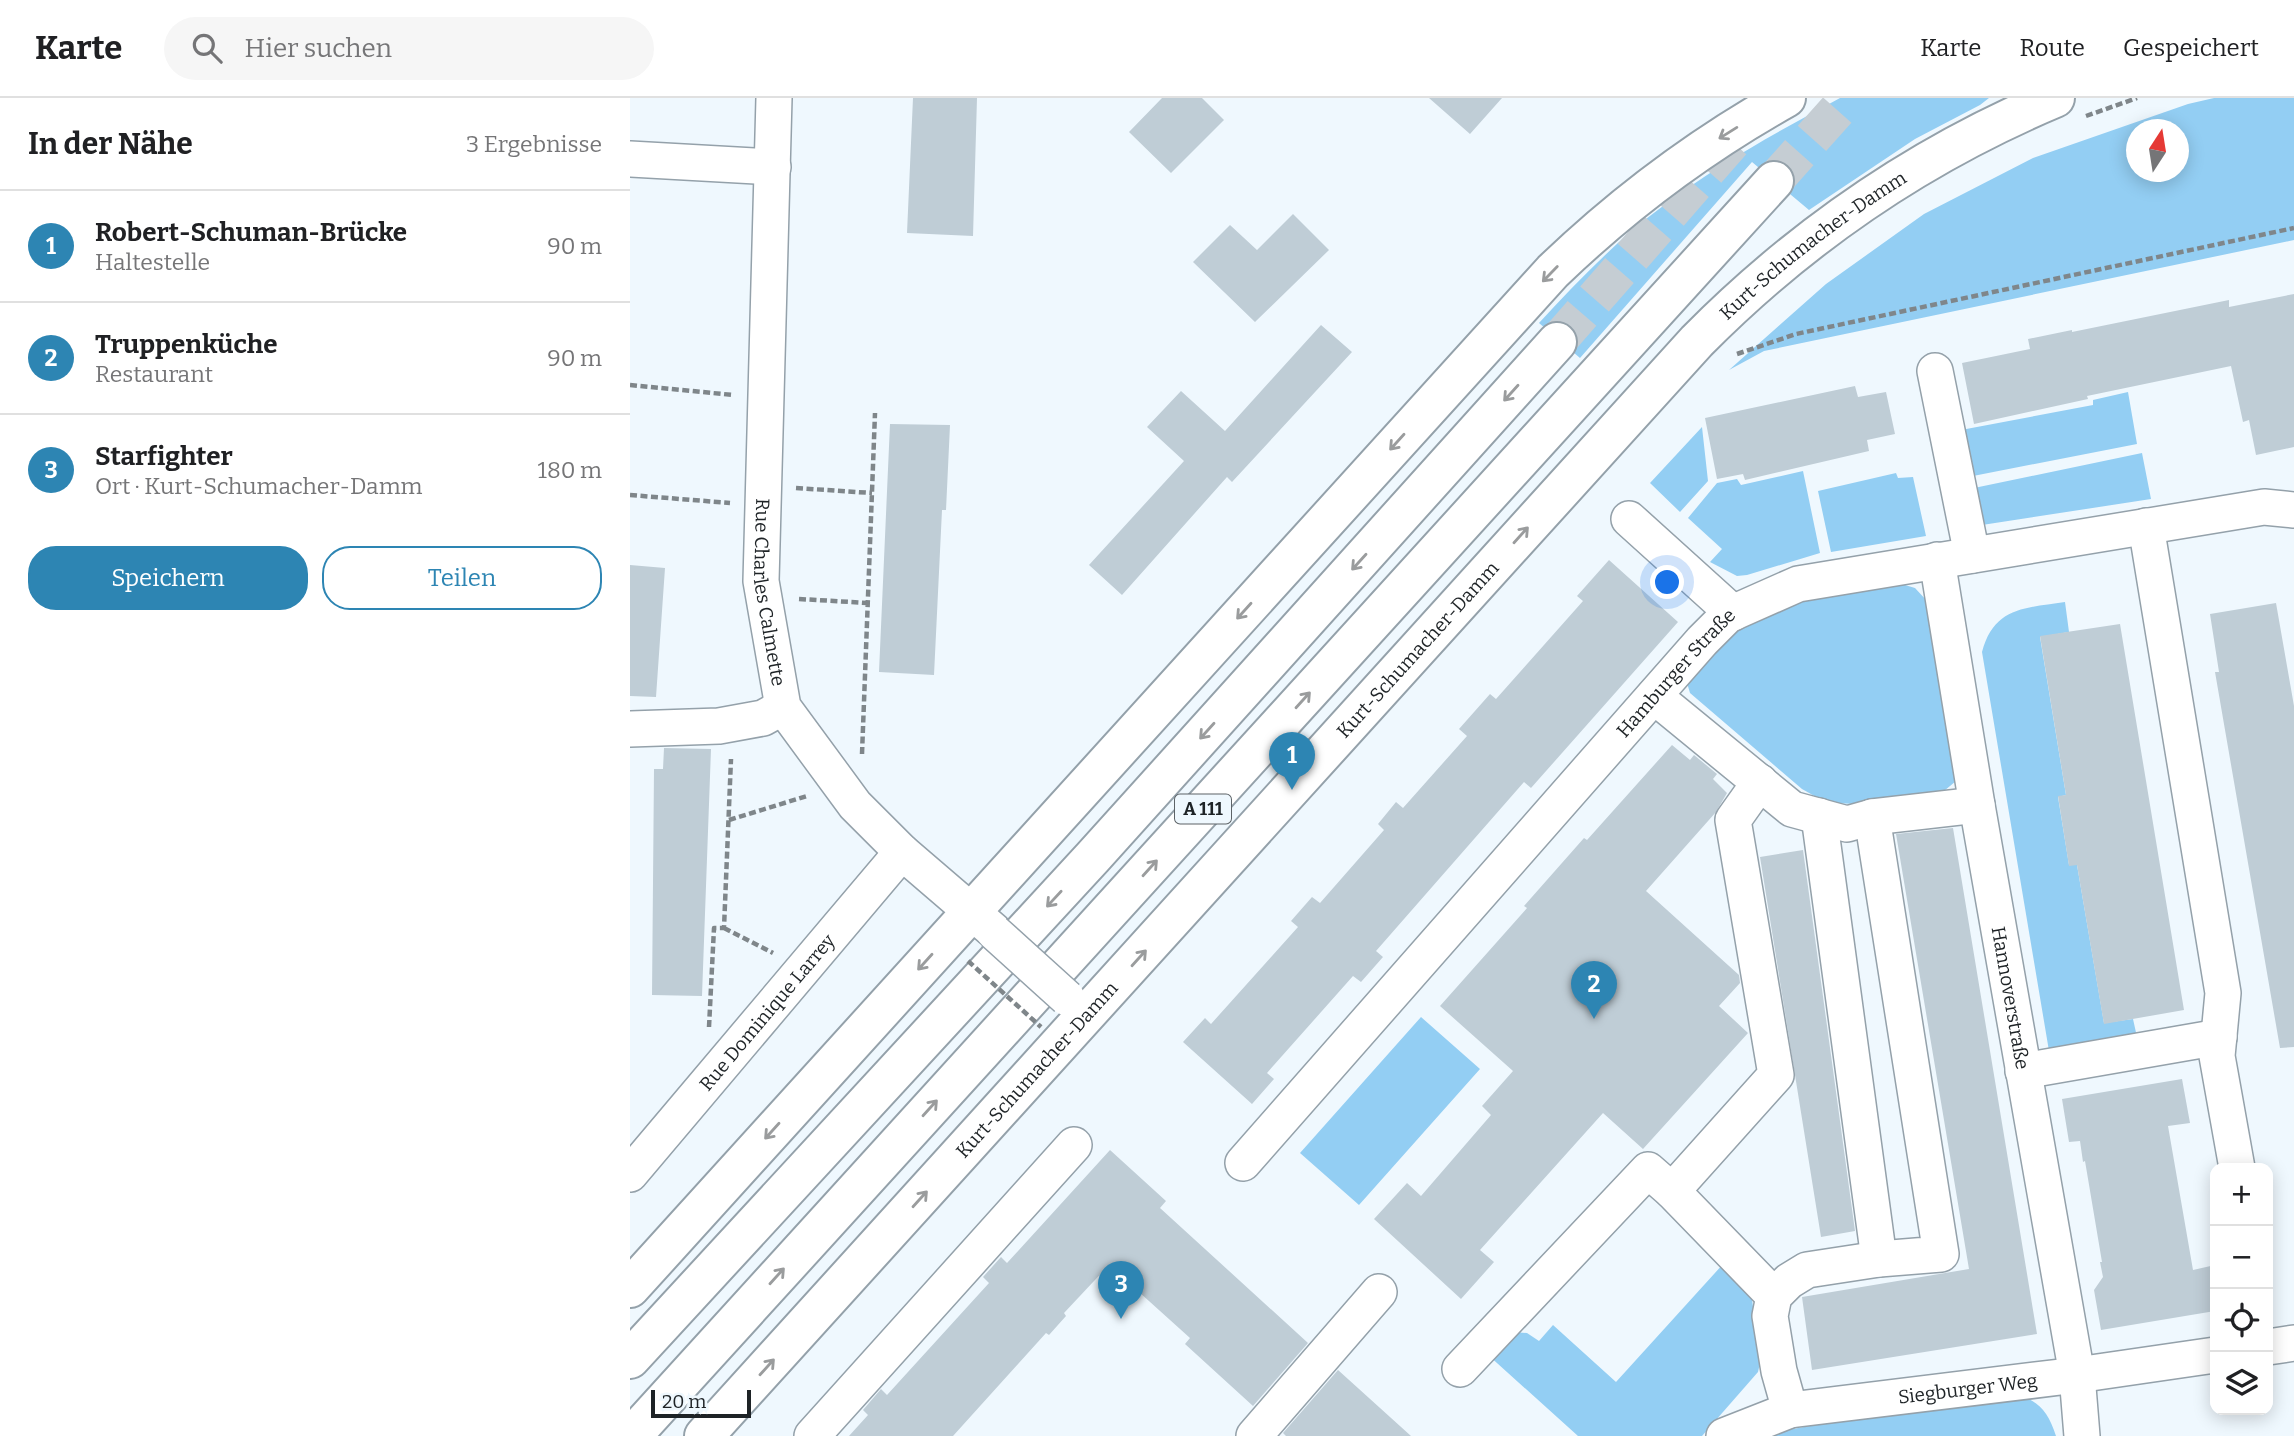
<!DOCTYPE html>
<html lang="de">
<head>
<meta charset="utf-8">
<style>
	:root { --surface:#fff; --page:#f6f6f6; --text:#202124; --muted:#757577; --line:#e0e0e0; --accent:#2d85b3 }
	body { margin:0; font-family:Bitter,serif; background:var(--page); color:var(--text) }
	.controls { position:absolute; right:21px; bottom:21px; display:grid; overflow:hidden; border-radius:14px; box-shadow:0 4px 18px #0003 }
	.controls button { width:63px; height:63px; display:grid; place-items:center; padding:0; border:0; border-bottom:2px solid var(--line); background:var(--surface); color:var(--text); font:35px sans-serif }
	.compass { position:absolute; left:1496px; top:21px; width:63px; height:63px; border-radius:50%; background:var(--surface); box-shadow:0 4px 18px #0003; rotate:12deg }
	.scale { position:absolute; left:21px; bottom:18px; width:100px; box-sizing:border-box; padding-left:7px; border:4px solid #1e2326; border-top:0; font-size:19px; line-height:24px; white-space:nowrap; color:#1e2326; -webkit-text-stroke:5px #eff8fe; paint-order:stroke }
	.you { position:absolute; left:1038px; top:485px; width:24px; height:24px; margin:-18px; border:5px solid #fff; border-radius:50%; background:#1a73e8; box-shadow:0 0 0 10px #1a73e833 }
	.badge { display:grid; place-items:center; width:46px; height:46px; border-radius:50%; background:var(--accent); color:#fff; font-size:23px; font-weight:700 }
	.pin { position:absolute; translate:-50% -58px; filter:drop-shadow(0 2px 4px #0008) }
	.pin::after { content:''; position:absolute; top:37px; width:24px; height:21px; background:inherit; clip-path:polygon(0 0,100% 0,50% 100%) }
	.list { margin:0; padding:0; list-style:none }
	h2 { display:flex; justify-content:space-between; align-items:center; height:91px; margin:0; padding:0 28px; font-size:30px }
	h2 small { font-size:23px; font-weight:400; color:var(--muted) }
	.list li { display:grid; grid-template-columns:46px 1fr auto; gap:21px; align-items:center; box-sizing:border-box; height:112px; padding:0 28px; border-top:2px solid var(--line) }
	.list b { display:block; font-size:26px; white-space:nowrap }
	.list p { margin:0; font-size:23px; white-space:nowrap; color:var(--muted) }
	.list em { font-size:23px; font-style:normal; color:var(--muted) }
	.actions { display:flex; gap:14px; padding:21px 28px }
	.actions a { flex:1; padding:16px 0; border:2px solid var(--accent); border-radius:28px; text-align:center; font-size:24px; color:var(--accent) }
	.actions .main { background:var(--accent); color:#fff }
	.icon { flex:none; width:38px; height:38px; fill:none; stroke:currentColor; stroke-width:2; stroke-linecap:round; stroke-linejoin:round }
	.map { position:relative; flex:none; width:1664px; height:1338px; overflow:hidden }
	header { display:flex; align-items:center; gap:42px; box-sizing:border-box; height:98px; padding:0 35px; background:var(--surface); border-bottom:2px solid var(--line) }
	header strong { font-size:33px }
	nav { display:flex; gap:38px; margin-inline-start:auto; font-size:24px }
	.search { width:490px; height:63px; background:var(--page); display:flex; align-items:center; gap:18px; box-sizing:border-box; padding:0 24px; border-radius:38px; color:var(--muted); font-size:26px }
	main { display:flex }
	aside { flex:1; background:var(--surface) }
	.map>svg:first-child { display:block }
</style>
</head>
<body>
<header>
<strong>Karte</strong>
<div class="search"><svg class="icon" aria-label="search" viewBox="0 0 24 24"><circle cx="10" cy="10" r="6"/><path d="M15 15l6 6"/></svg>Hier suchen</div>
<nav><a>Karte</a><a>Route</a><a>Gespeichert</a></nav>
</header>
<main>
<aside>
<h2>In der Nähe<small>3 Ergebnisse</small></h2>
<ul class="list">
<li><span class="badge">1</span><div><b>Robert-Schuman-Brücke</b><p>Haltestelle</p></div><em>90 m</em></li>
<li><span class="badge">2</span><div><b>Truppenküche</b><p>Restaurant</p></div><em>90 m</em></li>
<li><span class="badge">3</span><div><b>Starfighter</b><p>Ort · Kurt-Schumacher-Damm</p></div><em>180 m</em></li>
</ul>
<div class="actions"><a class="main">Speichern</a><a>Teilen</a></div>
</aside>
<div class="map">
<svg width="1664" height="1338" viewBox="0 0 1664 1338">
	<rect width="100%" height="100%" fill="#eff8fe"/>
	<path fill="#93cef3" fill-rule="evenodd" d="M 1210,0 L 1359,0 L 1350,7 L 1285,41 L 1179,112 L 1122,64 L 950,260 L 909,225 C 948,183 987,142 1033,108 C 1088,66 1149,33 1210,0 Z
		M 1584,0 L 1664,0 L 1664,142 L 1134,253 L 1099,272 L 1196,186 L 1294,116 L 1403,60 L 1558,6 ZM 1506,32 L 1548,32 L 1548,74 L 1506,74 Z
		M 1498,294 L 1507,346 L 1343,378 L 1331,332 L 1463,307 L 1463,302 Z
		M 1072,329 L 1078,383 L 1050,414 L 1020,385 Z
		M 1512,355 L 1521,401 L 1352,427 L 1344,390 Z
		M 1173,373 L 1190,455 L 1117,477 L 1107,478 L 1080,464 L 1092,451 L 1058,420 L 1087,385 L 1107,381 L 1111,387 Z
		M 1266,375 L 1268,380 L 1283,379 L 1296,438 L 1201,454 L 1188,393 Z
		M 1265,484 L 1285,490 L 1297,503 L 1326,683 L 1314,693 L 1225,706 L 1205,705 L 1188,700 L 1172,691 L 1060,595 L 1057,585 L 1068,569 L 1109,530 L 1177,499 Z
		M 1435,504 L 1439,534 L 1410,539 L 1436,697 L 1428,699 L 1439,767 L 1447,767 L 1474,925 L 1503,921 L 1507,939 L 1419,953 L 1352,554 C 1364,509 1395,510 1435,504 Z
		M 791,919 L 850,971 L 729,1107 L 670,1055 Z
		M 1094,1165 L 1116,1189 L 1122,1201 L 1130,1265 L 1128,1274 L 1072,1338 L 948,1338 L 857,1256 L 883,1234 L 897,1235 L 909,1243 L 923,1227 L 986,1284 Z
		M 1379,1294 C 1406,1301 1417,1310 1426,1338 L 1122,1338 Z"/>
	<path fill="#bfcdd6" d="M 283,0 L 347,0 L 343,138 L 277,135 Z
		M 532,0 L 572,0 L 594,22 L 541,75 L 499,34 Z
		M 799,0 L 872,0 L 840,36 Z
		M 663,116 L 699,152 L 625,224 L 563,164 L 600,127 L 627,152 Z
		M 1664,196 L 1664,349 L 1626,357 L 1619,322 L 1613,324 L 1601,268 L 1457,298 L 1458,301 L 1344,326 L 1332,265 L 1400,251 L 1398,241 L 1442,232 L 1442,234 L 1599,202 L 1599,209 Z
		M 691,227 L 722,254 L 602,384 L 597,379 L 492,497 L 459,467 L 554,363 L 517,329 L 551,293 L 595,333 Z
		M 1225,288 L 1228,299 L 1256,294 L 1265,336 L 1237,342 L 1239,353 L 1115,382 L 1113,376 L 1087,381 L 1075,320 Z
		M 260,326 L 320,327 L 316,412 L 312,412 L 304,577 L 249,574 Z
		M 979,462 L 1048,524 L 901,690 L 894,684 L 746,853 L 753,859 L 731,884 L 723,878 L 637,975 L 644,981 L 622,1006 L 553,944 L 575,920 L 581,926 L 668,829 L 661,823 L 682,799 L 690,805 L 754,732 L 748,726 L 766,704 L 773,710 L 837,638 L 829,631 L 860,596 L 866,601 L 953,503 L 947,498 Z
		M 0,467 L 35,470 L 26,599 L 0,598 Z
		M 1646,505 L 1664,608 L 1664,949 L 1650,950 L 1585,574 L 1589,574 L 1580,516 Z
		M 1490,526 L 1554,912 L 1474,926 L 1447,767 L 1439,768 L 1428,698 L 1436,697 L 1410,538 Z
		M 1042,647 L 1060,662 L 1064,657 L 1087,676 L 1083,681 L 1097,695 L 1086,714 L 1016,793 L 1109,877 L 1110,885 L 1089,908 L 1118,935 L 1013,1051 L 973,1015 L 850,1152 L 864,1164 L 831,1201 L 744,1121 L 777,1085 L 791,1098 L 861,1017 L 852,1008 L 883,973 L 810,908 L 897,810 L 894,808 L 954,740 L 957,742 Z
		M 34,650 L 81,651 L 72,898 L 22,897 L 24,671 L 33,671 Z
		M 1323,730 L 1407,1236 L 1182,1272 L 1172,1199 L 1339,1171 L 1266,736 Z
		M 1173,752 L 1225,1133 L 1191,1139 L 1130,759 Z
		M 1552,981 L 1560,1025 L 1538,1028 L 1563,1172 L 1585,1167 L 1585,1213 L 1471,1232 L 1464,1192 L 1473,1179 L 1470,1164 L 1472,1164 L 1455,1063 L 1453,1064 L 1450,1043 L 1439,1044 L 1432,1001 Z
		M 480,1052 L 536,1103 L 530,1110 L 678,1245 L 623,1308 L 555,1246 L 560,1240 L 479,1167 L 434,1215 L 436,1218 L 419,1237 L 416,1235 L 323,1338 L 219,1338 L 238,1317 L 233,1312 L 251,1291 L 257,1297 L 359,1185 L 353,1179 L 371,1159 L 377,1165 Z
		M 708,1272 L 781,1338 L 656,1338 L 653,1335 Z"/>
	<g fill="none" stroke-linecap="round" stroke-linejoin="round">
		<path stroke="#c5cdd3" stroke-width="38" stroke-dasharray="38 19" stroke-linecap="butt" d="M 1144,83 L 1218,0
			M 927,244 L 1113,31"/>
		<g stroke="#94a1aa" stroke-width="38">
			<g id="minor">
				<path id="s1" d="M 144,0 L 131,483 L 153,609 L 225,707 L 272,754 L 364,833"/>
				<path d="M 0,61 L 143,69"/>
				<path d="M 1305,273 L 1342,457"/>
				<path d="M 999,421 L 1103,515"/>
				<path d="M 1516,428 L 1593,895 L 1587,958 L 1607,1070"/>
				<path id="s2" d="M 1307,462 L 1347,707 L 1447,1277 L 1452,1338"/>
				<path d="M 1024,598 L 1162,711 L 1217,726 L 1242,719 L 1347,707"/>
				<path d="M 0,631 L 89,628 L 133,620 L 153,609"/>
				<path d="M 1130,684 L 1103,722 L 1146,977 L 1042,1093 L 1144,1198"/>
				<path d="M 1189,718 L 1249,1161"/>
				<path d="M 1393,973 L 1589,939"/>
				<path id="s3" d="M 613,1065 L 1072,543 L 1098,517 L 1168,486 L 1634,409 L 1664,412"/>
				<path id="s4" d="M 0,1076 L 272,754"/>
				<path d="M 1638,1249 L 1664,1245"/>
				<path d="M 830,1271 L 1018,1072 L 1042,1093"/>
				<path d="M 1160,1312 L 1149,1273 L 1140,1218 L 1144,1198 L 1159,1183 L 1177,1172 L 1249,1161 L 1311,1156 L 1242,719"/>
				<path d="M 182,1338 L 444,1047"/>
				<path d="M 624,1338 L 749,1194"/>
				<path id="s5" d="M 1094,1338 L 1160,1312 L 1447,1277 L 1585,1257"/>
			</g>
		</g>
		<g stroke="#94a1aa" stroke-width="42">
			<g id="major">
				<path d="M 0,1190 L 923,173 C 994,105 1070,48 1156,0"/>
				<path id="s6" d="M 74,1338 L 1067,243 C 1171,138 1289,57 1425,0"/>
			</g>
		</g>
		<g stroke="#94a1aa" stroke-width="42">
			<path id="highway" d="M 0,1261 L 463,759 L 927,244
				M 2,1338 L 1144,83"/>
		</g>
		<path stroke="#7f868a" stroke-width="4.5" stroke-dasharray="7 3.5" stroke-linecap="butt" d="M 1456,18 L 1507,0
			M 1107,256 L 1166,236 L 1664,130
			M 0,287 L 103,297
			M 166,390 L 242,395
			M 0,397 L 100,405
			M 169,501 L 238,505
			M 232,656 L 245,315
			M 99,722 L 177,698
			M 94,830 L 143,855
			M 79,929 L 84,830 L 94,830 L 101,661"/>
		<use href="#minor" stroke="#fff" stroke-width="35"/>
		<use href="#major" stroke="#fff" stroke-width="38"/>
		<use href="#highway" stroke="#fff" stroke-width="38"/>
		<g stroke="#94a1aa" stroke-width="38" stroke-linecap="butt">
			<path id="minor-bridge" d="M 364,834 L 437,900"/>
		</g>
		<path stroke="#7f868a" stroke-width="4.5" stroke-dasharray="7 3.5" stroke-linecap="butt" d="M 338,863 L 411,929"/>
		<use href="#minor-bridge" stroke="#fff" stroke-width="35"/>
	</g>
	<defs><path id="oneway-shaft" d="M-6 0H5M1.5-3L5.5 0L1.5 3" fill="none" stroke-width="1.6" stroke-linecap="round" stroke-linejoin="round" transform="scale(1.75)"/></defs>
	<g stroke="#9a9c9d">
		<use href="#oneway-shaft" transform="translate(1098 35) rotate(148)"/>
		<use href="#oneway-shaft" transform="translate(920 176) rotate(134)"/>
		<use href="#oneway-shaft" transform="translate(881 295) rotate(132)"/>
		<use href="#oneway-shaft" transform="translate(767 344) rotate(132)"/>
		<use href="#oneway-shaft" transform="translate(891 437) rotate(-48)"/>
		<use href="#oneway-shaft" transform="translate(729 464) rotate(132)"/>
		<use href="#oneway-shaft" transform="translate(614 513) rotate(132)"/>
		<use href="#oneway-shaft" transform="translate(673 602) rotate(-48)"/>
		<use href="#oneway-shaft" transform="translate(577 633) rotate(132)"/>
		<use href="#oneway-shaft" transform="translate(520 770) rotate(-48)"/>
		<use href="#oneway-shaft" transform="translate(424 801) rotate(133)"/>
		<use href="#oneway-shaft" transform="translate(509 860) rotate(-48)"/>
		<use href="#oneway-shaft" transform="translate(295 864) rotate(132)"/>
		<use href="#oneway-shaft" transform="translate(300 1010) rotate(-48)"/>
		<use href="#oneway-shaft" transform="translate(142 1033) rotate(132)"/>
		<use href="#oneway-shaft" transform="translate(290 1101) rotate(-48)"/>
		<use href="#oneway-shaft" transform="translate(147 1178) rotate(-48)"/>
		<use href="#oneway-shaft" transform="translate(137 1269) rotate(-48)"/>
	</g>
	<g text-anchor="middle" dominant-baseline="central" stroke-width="7" stroke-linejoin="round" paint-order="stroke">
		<rect fill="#eff8fe" stroke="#5d6367" stroke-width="2" x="545" y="696.5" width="56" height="29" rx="5"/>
		<g font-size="18" font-weight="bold" fill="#1e2326">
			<text x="573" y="711">A 111</text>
		</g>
		<g font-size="19" fill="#1e2326" stroke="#eff8fe">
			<text stroke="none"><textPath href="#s6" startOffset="1629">Kurt-Schumacher-Damm</textPath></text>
			<text stroke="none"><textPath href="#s1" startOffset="495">Rue Charles Calmette</textPath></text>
			<text stroke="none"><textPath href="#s6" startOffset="1062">Kurt-Schumacher-Damm</textPath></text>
			<text stroke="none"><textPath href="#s3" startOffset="654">Hamburger Straße</textPath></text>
			<text stroke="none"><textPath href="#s2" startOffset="444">Hannoverstraße</textPath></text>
			<text stroke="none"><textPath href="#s4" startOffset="212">Rue Dominique Larrey</textPath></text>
			<text stroke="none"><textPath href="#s6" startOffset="495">Kurt-Schumacher-Damm</textPath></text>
			<text stroke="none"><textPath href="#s5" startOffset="250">Siegburger Weg</textPath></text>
		</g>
	</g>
</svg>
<div class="controls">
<button>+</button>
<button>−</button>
<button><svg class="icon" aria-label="locate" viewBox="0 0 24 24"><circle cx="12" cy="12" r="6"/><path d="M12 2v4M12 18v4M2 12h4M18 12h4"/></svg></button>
<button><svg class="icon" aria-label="layers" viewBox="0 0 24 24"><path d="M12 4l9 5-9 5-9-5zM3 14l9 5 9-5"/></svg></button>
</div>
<svg class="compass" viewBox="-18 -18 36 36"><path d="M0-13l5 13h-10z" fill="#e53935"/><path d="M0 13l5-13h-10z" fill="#757577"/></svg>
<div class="scale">20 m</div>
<div class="you"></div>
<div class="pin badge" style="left:662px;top:692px">1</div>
<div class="pin badge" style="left:964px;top:921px">2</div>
<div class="pin badge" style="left:491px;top:1221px">3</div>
</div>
</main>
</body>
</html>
